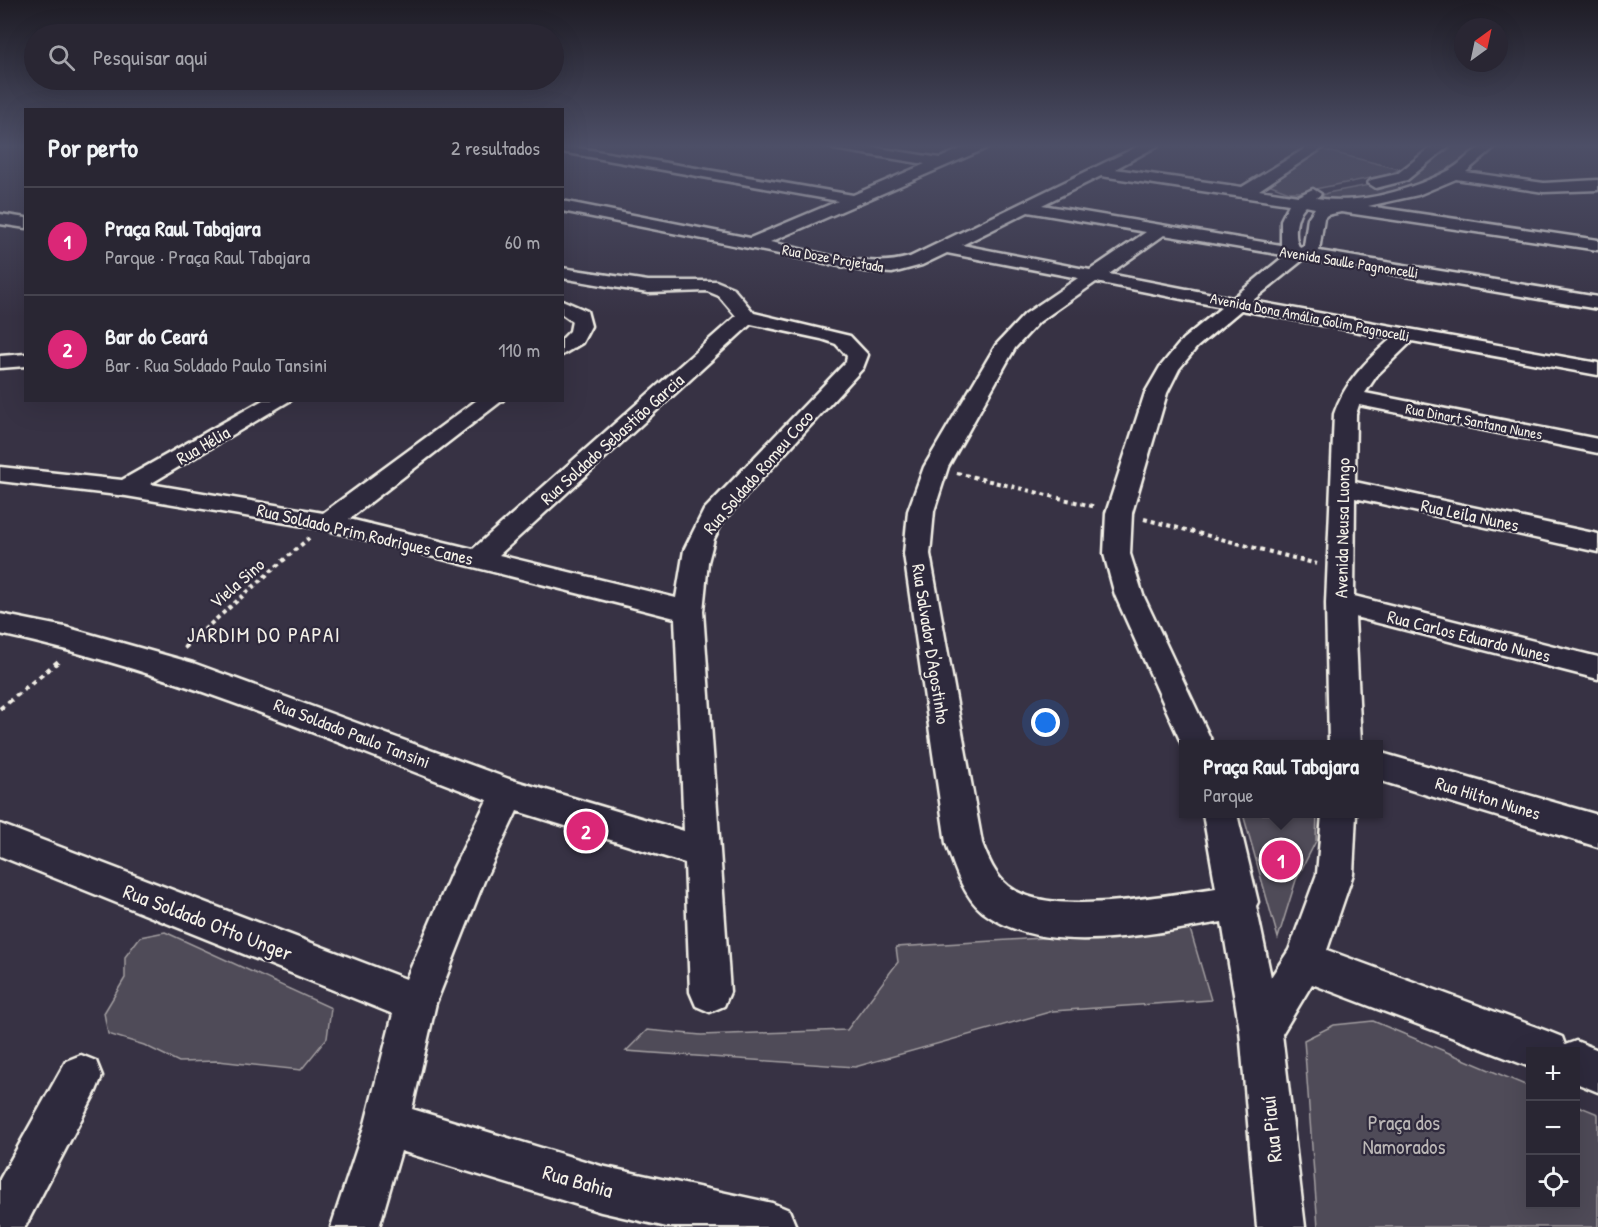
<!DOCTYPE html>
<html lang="pt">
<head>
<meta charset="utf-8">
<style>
	:root { --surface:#292633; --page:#312e3b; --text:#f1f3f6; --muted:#a5a5ac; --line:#45434e; --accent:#db2777 }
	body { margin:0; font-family:"Patrick Hand",sans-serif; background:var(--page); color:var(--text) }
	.controls { position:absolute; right:18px; bottom:18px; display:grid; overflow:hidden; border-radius:0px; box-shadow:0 6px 24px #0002 }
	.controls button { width:54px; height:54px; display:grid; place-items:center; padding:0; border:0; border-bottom:2px solid var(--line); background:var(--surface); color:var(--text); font:30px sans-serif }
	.compass { position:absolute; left:1454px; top:18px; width:54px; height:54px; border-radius:50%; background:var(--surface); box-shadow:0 6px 24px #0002; rotate:33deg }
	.you { position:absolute; left:1046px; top:723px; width:21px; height:21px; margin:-15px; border:4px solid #fff; border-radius:50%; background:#1a73e8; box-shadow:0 0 0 9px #1a73e833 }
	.badge { display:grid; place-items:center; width:39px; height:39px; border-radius:50%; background:var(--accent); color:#fff; font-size:20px; font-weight:700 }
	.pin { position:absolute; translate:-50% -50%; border:3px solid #fff; box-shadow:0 2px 6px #0006 }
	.popup { position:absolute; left:1179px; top:740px; width:204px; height:78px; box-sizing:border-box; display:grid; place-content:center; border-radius:0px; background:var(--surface); filter:drop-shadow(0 2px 4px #0005); font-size:20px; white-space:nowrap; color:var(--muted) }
	.popup b { font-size:22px; color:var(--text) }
	.popup::after { content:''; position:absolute; left:50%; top:100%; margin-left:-12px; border:12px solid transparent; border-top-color:var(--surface) }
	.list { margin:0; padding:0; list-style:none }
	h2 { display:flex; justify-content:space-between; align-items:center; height:78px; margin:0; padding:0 24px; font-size:26px }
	h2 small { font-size:20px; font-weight:400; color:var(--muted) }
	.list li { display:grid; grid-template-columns:39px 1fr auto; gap:18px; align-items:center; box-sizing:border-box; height:108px; padding:0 24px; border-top:2px solid var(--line) }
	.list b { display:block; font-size:22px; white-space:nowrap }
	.list p { margin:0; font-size:20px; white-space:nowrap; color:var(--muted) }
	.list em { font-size:20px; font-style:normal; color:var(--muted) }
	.icon { flex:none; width:33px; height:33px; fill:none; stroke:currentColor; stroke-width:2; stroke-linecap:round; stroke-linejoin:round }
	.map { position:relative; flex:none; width:1598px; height:1227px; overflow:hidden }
	.search { position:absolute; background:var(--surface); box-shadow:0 6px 24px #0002; left:24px; top:24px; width:540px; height:66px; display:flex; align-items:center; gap:15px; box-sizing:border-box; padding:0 21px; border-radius:33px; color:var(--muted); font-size:22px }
	.panel { position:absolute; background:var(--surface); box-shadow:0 6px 24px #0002; left:24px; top:108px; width:540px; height:294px; border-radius:0px }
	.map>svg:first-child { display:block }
</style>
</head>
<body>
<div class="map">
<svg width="1598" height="1227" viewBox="0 0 1598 1227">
	<rect width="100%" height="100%" fill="#373244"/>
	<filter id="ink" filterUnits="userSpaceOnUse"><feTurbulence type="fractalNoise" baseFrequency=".0167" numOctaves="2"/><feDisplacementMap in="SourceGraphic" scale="12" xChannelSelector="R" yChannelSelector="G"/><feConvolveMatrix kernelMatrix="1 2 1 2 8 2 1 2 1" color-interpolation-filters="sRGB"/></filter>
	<g filter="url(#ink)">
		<path fill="#504b59" stroke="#a29ea0" stroke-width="1.5" d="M 1455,145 L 1481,145 C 1436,180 1423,187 1366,197 C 1347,200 1334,203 1316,199 L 1327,193 L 1406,178 Z
			M 1323,150 L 1399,169 L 1391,174 L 1300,192 L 1289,192 L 1271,185 L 1272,180 Z
			M 1243,814 L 1317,814 L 1316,841 L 1296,880 L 1278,938 Z
			M 1190,929 L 1211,1000 L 1053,1011 L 855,1067 L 626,1051 L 647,1030 L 701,1035 L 847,1030 L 898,962 L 896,947 Z
			M 165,932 L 331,1008 L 327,1038 L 301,1070 L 218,1061 L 179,1062 L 144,1045 L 108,1034 L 104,1013 L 125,978 L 125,957 L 140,937 Z
			M 1373,1021 L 1530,1087 L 1530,1204 L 1576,1204 L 1576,1105 L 1598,1114 L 1598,1227 L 1318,1227 L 1304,1040 L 1334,1025 Z"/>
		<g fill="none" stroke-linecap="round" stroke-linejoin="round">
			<g stroke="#f4f1e8" stroke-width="5">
				<path id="minor" d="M 562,145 L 853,195 L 925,164 L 834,149 L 827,145 L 859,145 L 940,158 L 970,145 L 989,145 L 987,148 L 770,242 C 814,251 866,270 910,257 L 1141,145 L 1159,145 L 1115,169 L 1242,187 L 1311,145 L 1327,145 L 1259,190 L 1298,196 L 1313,189 L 1321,194 L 1316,198 C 1360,205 1407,191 1446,172 C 1467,162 1472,144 1497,145 L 1466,172 L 1544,183 L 1598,180 L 1598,190 L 1544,192 L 1456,179 L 1418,195 L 1368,206 L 1598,240 L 1598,250 L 1341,212 L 1327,215 L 1324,218 L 1319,251 L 1598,297 L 1598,309 L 1304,259 L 1252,301 L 1598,363 L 1598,375 L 1412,341 L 1377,375 L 1365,393 L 1598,439 L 1598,453 L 1359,405 L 1356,414 L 1355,482 L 1598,534 L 1598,552 L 1355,498 L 1354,596 L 1598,657 L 1598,679 L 1355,617 L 1361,744 L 1329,744 L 1326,603 L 1334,414 C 1345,382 1366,361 1392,338 L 1241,310 L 1197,347 L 1179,369 L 1167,393 L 1132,513 L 1130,554 L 1143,595 L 1213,744 L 1184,744 L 1184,749 L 1115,595 L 1104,554 L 1106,513 L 1145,393 L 1160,367 L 1183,339 L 1222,307 L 1096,282 L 1039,322 L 1015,348 L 948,467 L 934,511 L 930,554 L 982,843 C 988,859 995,875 1008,886 C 1049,919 1165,895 1216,888 L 1203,814 L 1237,814 L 1258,902 L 1256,906 L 1271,977 L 1289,950 L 1317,874 L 1322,814 L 1356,814 L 1353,874 L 1327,950 L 1547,1031 L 1562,1037 L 1565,1045 L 1576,1041 L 1598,1050 L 1598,1092 L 1576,1083 L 1576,1052 L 1530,1052 L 1530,1067 L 1312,984 L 1282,1034 L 1305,1227 L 1257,1227 L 1240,1030 L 1222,922 C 1151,933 1045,959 983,912 C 963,896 954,866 946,843 L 904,554 L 908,511 L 924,467 L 996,345 L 1025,314 L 1078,278 L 947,253 L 922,265 L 892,273 L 865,271 L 562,211 L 562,201 L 750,238 L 838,201 L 562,152 ZM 1101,176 L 1289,204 L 1281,220 L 1281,245 L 1042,205 ZM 1305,206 L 1315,208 L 1308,218 L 1304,246 L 1300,248 C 1293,238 1295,216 1305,206 ZM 1028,212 L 1146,232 L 1090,270 L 962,245 ZM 1164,235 L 1283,255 L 1283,257 L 1233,298 L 1109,274 Z
					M 1434,145 L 1450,145 L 1407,180 L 1376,188 L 1368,183 L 1371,180 L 1397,174 Z
					M 0,214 L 26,218 L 26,228 L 0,224 Z
					M 562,268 L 648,281 L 716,281 L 733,288 L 754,313 L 850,336 L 868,355 L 863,368 L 723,521 L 714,539 L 708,562 L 703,611 L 730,992 L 724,1006 L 710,1012 L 696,1006 L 690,992 L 685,863 L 517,811 L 484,881 L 436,1003 L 412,1109 L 601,1166 L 772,1203 L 789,1210 L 796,1227 L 667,1227 L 601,1212 L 401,1151 L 379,1227 L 331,1227 L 365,1124 L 393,1014 L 0,856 L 0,824 L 406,979 L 454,867 L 487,800 C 324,738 172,671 0,634 L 0,614 L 65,627 L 193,663 L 509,779 L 684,831 L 675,618 L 328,530 L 126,496 L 0,481 L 0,467 L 122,480 L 263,400 L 291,400 L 150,484 L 323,513 L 477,400 L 503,400 L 349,519 L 473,549 L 736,316 L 719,296 L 707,291 L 648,293 L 562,278 ZM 751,324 L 821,339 L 836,344 L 847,356 L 846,362 L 704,510 L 684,550 L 676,598 L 499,555 Z
					M 562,300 L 587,311 L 591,326 L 582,343 L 562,355 L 562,339 L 570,331 L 572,321 L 562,314 Z
					M 26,354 L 26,366 L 0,368 L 0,356 Z
					M 1378,752 L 1598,815 L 1598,847 L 1378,780 Z
					M 81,1055 L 96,1061 L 102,1076 L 96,1091 L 25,1227 L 0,1227 L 0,1179 L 66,1061 Z"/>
			</g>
			<path stroke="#f4f1e8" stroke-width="4" stroke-dasharray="4 4" stroke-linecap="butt" d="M 957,473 L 1096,507
				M 1144,519 L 1317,564
				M 198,635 L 309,538"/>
			<path stroke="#f4f1e8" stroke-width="4.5" stroke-dasharray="5 5" stroke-linecap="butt" d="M 184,648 L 200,634
				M 0,709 L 60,660"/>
			<use href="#minor" fill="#2f2a3d" fill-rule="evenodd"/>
		</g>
	</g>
	<linearGradient id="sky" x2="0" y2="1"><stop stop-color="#1e1c25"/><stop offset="0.46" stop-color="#4d4f67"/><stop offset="1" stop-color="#4d4f67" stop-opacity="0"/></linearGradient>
	<rect width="1598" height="317" fill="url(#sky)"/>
	<g text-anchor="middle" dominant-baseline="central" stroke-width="4.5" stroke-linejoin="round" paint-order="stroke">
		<g font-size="15" fill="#f4f1e8" stroke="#2f2a3d">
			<text transform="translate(833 258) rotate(10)">Rua Doze Projetada</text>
			<text transform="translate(1349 262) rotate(9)">Avenida Saulle Pagnoncelli</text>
			<text transform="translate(1310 317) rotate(11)">Avenida Dona Amália Golim Pagnocelli</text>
			<text transform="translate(1474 421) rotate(11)">Rua Dinart Santana Nunes</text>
		</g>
		<g font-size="18" fill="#f4f1e8" stroke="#2f2a3d">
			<text transform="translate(612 439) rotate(-42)">Rua Soldado Sebastião Garcia</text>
			<text transform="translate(203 445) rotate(-30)">Rua Hélia</text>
			<text transform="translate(758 472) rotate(-49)">Rua Soldado Romeu Coco</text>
			<text transform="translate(1470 515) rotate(12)">Rua Leila Nunes</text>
			<text transform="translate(1342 528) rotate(-89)">Avenida Neusa Luongo</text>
			<text transform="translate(365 534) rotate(13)">Rua Soldado Prim Rodrigues Canes</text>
			<text transform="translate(237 583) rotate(-41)">Viela Sino</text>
			<text transform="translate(1469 636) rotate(14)">Rua Carlos Eduardo Nunes</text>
			<text transform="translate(931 644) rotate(81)">Rua Salvador D'Agostinho</text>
			<text transform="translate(352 733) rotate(21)">Rua Soldado Paulo Tansini</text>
			<text transform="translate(1488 798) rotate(17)">Rua Hilton Nunes</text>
		</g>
		<g font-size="21" letter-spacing="1.5" fill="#f4f1e8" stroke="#2f2a3d">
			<text x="264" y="634">JARDIM DO PAPAI</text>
		</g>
		<g font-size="21" fill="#f4f1e8" stroke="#2f2a3d">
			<text transform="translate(208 922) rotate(21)">Rua Soldado Otto Unger</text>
			<text transform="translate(1271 1129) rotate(-96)">Rua Piauí</text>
			<text transform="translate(578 1181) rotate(16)">Rua Bahia</text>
		</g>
		<g font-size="21" fill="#bbb7b6" stroke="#2f2a3d">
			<text x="1404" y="1122">Praça dos<tspan x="1404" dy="24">Namorados</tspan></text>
		</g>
	</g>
</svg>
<div class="controls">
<button>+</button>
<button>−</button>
<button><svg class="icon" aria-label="locate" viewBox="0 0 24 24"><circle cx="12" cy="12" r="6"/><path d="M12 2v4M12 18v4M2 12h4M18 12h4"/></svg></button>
</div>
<svg class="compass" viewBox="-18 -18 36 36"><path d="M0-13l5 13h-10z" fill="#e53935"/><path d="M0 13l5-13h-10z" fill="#a5a5ac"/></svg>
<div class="you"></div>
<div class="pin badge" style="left:1281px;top:860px">1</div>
<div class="popup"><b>Praça Raul Tabajara</b>Parque</div>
<div class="pin badge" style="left:586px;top:831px">2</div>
<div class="search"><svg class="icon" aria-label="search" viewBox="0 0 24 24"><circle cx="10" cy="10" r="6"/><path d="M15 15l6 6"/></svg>Pesquisar aqui</div>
<section class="panel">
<h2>Por perto<small>2 resultados</small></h2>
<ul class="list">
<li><span class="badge">1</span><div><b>Praça Raul Tabajara</b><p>Parque · Praça Raul Tabajara</p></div><em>60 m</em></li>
<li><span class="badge">2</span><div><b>Bar do Ceará</b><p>Bar · Rua Soldado Paulo Tansini</p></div><em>110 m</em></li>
</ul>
</section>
</div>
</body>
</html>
